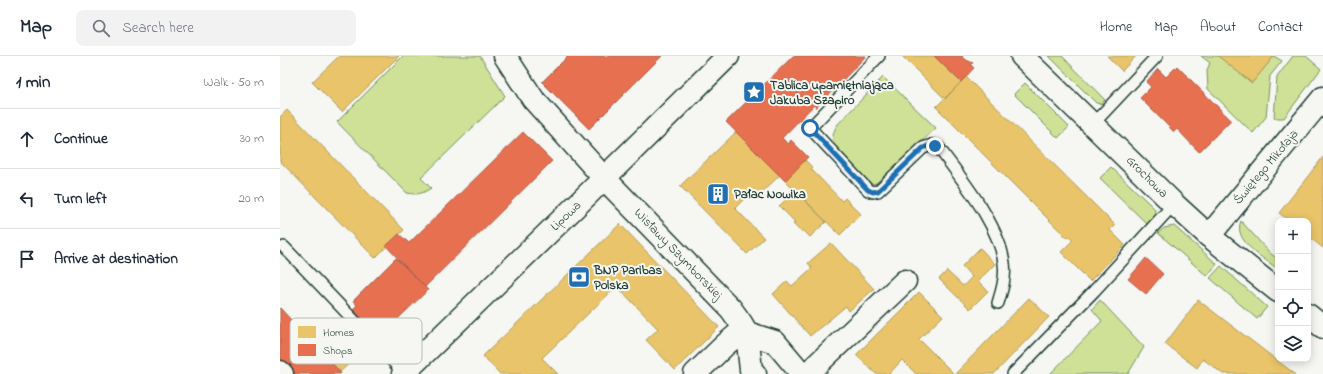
<!DOCTYPE html>
<html lang="en">
<head>
<meta charset="utf-8">
<style>
	:root { --surface:#fff; --page:#f2f2f3; --text:#1f2937; --muted:#747a83; --line:#e0e1e3 }
	body { margin:0; font-family:"Indie Flower",sans-serif; background:var(--page); color:var(--text) }
	.controls { position:absolute; right:12px; bottom:12px; display:grid; overflow:hidden; border-radius:8px; box-shadow:0 2px 10px #0003 }
	.controls button { width:36px; height:36px; display:grid; place-items:center; padding:0; border:0; border-bottom:1px solid var(--line); background:var(--surface); color:var(--text); font:20px sans-serif }
	.stop { position:absolute; width:12px; height:12px; margin:-9px; border:3px solid #1f6fb2; border-radius:50%; background:#fff }
	.stop.end { background:#1f6fb2; border-color:#fff; box-shadow:0 1px 4px #0008 }
	.list { margin:0; padding:0; list-style:none }
	h2 { display:flex; justify-content:space-between; align-items:center; height:52px; margin:0; padding:0 16px; font-size:17px }
	h2 small { font-size:13px; font-weight:400; color:var(--muted) }
	.list li { display:grid; grid-template-columns:26px 1fr auto; gap:12px; align-items:center; box-sizing:border-box; height:60px; padding:0 16px; border-top:1px solid var(--line) }
	.list b { display:block; font-size:15px; white-space:nowrap }
	.list em { font-size:13px; font-style:normal; color:var(--muted) }
	.icon { flex:none; width:22px; height:22px; fill:none; stroke:currentColor; stroke-width:2; stroke-linecap:round; stroke-linejoin:round }
	.map { position:relative; flex:none; width:1043px; height:318px; overflow:hidden }
	header { display:flex; align-items:center; gap:24px; box-sizing:border-box; height:56px; padding:0 20px; background:var(--surface); border-bottom:1px solid var(--line) }
	header strong { font-size:19px }
	nav { display:flex; gap:22px; margin-inline-start:auto; font-size:14px }
	.search { width:280px; height:36px; background:var(--page); display:flex; align-items:center; gap:10px; box-sizing:border-box; padding:0 14px; border-radius:8px; color:var(--muted); font-size:15px }
	main { display:flex }
	aside { flex:1; background:var(--surface) }
	.map>svg:first-child { display:block }
</style>
</head>
<body>
<header>
<strong>Map</strong>
<div class="search"><svg class="icon" aria-label="search" viewBox="0 0 24 24"><circle cx="10" cy="10" r="6"/><path d="M15 15l6 6"/></svg>Search here</div>
<nav><a>Home</a><a>Map</a><a>About</a><a>Contact</a></nav>
</header>
<main>
<aside>
<h2>1 min<small>Walk · 50 m</small></h2>
<ul class="list">
<li><svg class="icon" aria-label="ahead" viewBox="0 0 24 24"><path d="M12 20V5M6 11l6-6 6 6"/></svg><div><b>Continue</b></div><em>30 m</em></li>
<li><svg class="icon" aria-label="left" viewBox="0 0 24 24"><path d="M17 20v-9H6M10 6l-5 5 5 5"/></svg><div><b>Turn left</b></div><em>20 m</em></li>
<li><svg class="icon" aria-label="arrive" viewBox="0 0 24 24"><path d="M6 21V4h12l-3 4 3 4H6"/></svg><div><b>Arrive at destination</b></div></li>
</ul>
</aside>
<div class="map">
<svg width="1043" height="318" viewBox="0 0 1043 318">
	<rect width="100%" height="100%" fill="#f6f6f2"/>
	<filter id="ink" filterUnits="userSpaceOnUse"><feTurbulence type="fractalNoise" baseFrequency=".025" numOctaves="2"/><feDisplacementMap in="SourceGraphic" scale="8" xChannelSelector="R" yChannelSelector="G"/><feConvolveMatrix kernelMatrix="1 2 1 2 8 2 1 2 1" color-interpolation-filters="sRGB"/></filter>
	<g filter="url(#ink)">
		<path fill="#cee196" stroke="#768f65" d="M 123,0 L 200,0 L 225,40 L 141,122 L 151,132 C 142,138 137,139 127,137 L 57,66 Z
			M 769,0 L 782,0 L 825,44 L 821,48 L 816,47 Z
			M 921,0 L 938,0 L 972,27 L 994,0 L 1002,5 L 990,20 L 986,61 L 973,77 L 928,33 L 927,14 L 930,7 Z
			M 1013,0 L 1026,0 L 1041,13 L 1004,62 L 994,62 L 997,21 Z
			M 603,21 L 656,72 L 598,127 L 590,128 L 553,90 C 552,81 553,75 558,68 Z
			M 745,27 L 789,71 L 778,82 L 734,38 Z
			M 831,111 L 875,153 L 874,164 L 869,170 L 820,122 Z
			M 961,165 L 990,197 L 998,203 L 998,213 C 985,203 952,185 961,165 Z
			M 894,170 L 937,208 L 927,220 L 878,177 L 884,172 Z
			M 941,210 L 987,251 L 977,263 L 930,222 Z
			M 820,244 L 864,291 L 848,318 L 770,318 L 822,265 L 812,253 Z"/>
		<path fill="#e9c46a" stroke="#ac9c5a" d="M 59,0 L 119,0 L 62,56 L 32,26 Z
			M 622,0 L 654,0 L 681,26 L 665,43 Z
			M 827,0 L 856,0 L 842,15 Z
			M 938,0 L 994,0 L 972,27 Z
			M 686,21 L 835,169 L 830,174 L 845,189 L 810,225 L 781,196 L 793,184 L 789,180 L 787,182 L 656,51 Z
			M 7,54 L 124,174 L 95,202 L 0,105 L 0,61 Z
			M 456,76 L 500,119 L 477,141 L 472,135 L 455,152 L 484,182 L 467,198 L 400,130 Z
			M 1043,101 L 1043,192 L 1028,180 L 1028,165 L 1009,165 L 999,157 Z
			M 525,104 L 533,112 L 531,113 L 562,145 L 565,142 L 581,158 L 560,179 L 505,125 Z
			M 516,135 L 546,166 L 530,181 L 523,174 L 521,176 L 513,168 L 515,166 L 499,150 Z
			M 340,168 L 439,271 L 395,314 L 366,284 L 378,273 L 337,230 L 262,302 L 278,318 L 220,318 L 203,300 Z
			M 551,187 L 594,233 L 569,255 L 566,250 L 530,280 L 493,238 L 507,225 L 512,230 L 532,212 L 528,207 Z
			M 700,192 L 715,208 L 698,225 L 708,235 L 690,253 L 659,223 L 667,215 L 683,230 L 692,221 L 682,210 Z
			M 639,236 L 663,260 L 639,283 L 674,318 L 636,318 L 622,304 L 609,318 L 596,318 L 576,299 Z
			M 749,242 L 769,261 L 714,318 L 675,318 Z
			M 918,244 L 1015,318 L 943,318 L 923,303 L 917,312 L 885,288 Z
			M 66,266 L 88,290 L 60,316 L 38,292 Z"/>
		<path fill="#e76f51" stroke="#ab6048" d="M 288,0 L 313,0 L 315,2 L 317,0 L 382,0 L 309,73 L 262,26 Z
			M 513,0 L 586,0 L 536,52 L 534,49 L 502,82 L 508,88 L 511,84 L 528,101 L 505,125 L 446,66 Z
			M 654,0 L 683,0 L 682,2 L 693,7 L 691,9 L 694,12 L 681,26 Z
			M 897,10 L 951,64 L 919,96 L 897,73 L 894,76 L 860,42 L 871,31 L 866,26 L 878,13 L 886,21 Z
			M 243,76 L 272,105 L 145,231 L 106,190 L 119,178 L 129,187 Z
			M 116,202 L 148,234 L 99,281 L 73,253 L 77,249 L 73,245 Z
			M 866,202 L 883,218 L 866,238 L 848,223 Z
			M 0,252 L 61,317 L 60,318 L 15,318 L 0,302 Z"/>
		<g fill="none" stroke-linecap="round" stroke-linejoin="round">
			<g stroke="#1f3d34" stroke-width="14">
				<path id="lane" d="M 599,0 L 530,72 L 588,134 L 593,136 L 598,135 L 643,92 L 652,89 L 659,92 C 682,124 719,168 724,207 C 726,221 722,234 718,247
					M 813,68 L 877,0
					M 4,191 L 124,317
					M 733,318 L 814,235 L 894,148"/>
			</g>
			<g stroke="#1f3d34" stroke-width="25">
				<path id="street" d="M 225,0 L 253,43 L 324,122 L 451,253 L 461,267 L 467,277 L 471,314 L 475,318
					M 929,180 L 1043,42
					M 467,277 L 495,286 L 522,318
					M 0,316 L 2,318
					M 415,318 L 445,289 L 464,273
					M 527,318 L 625,225"/>
			</g>
			<g stroke="#1f3d34" stroke-width="25">
				<path id="secondary" d="M 742,0 L 894,148 L 929,180 L 998,235
					M 1028,259 L 1043,271
					M 123,318 L 299,147 L 448,0"/>
			</g>
			<use href="#lane" stroke="#f6f6f2" stroke-width="11"/>
			<use href="#street" stroke="#f6f6f2" stroke-width="22"/>
			<use href="#secondary" stroke="#f6f6f2" stroke-width="22"/>
		</g>
	</g>
	<g fill="none" stroke-linecap="round" stroke-linejoin="round" filter="url(#ink)">
		<path stroke="#1f6fb2" stroke-width="5" d="M 530,72 L 588,134 L 593,136 L 598,135 L 643,92 L 648,90 L 655,90"/>
	</g>
	<defs>
		<g id="sight-square" transform="scale(1.15)"><rect x="-9" y="-9" width="18" height="18" rx="4" fill="#1f6fb2" stroke="#f6f6f2"/><path d="M0-6L1.8-2.2L6-1.7L2.9 1.2L3.7 5.4L0 3.3L-3.7 5.4L-2.9 1.2L-6-1.7L-1.8-2.2Z" fill="#fff"/></g>
		<g id="building-square" transform="scale(1.15)"><rect x="-9" y="-9" width="18" height="18" rx="4" fill="#1f6fb2" stroke="#f6f6f2"/><path d="M-4-6H4V6H1V3H-1V6H-4ZM-2.5-4.3h1.7v1.8h-1.7ZM.8-4.3h1.7v1.8H.8ZM-2.5-1h1.7V.8h-1.7ZM.8-1h1.7V.8H.8Z" fill="#fff"/></g>
		<g id="bank-square" transform="scale(1.15)"><rect x="-9" y="-9" width="18" height="18" rx="4" fill="#1f6fb2" stroke="#f6f6f2"/><path d="M-6-4H6V4H-6ZM0-2.3a2.3 2.3 0 1 0 0 4.6a2.3 2.3 0 1 0 0-4.6Z" fill="#fff"/></g>
	</defs>
	<g fill-rule="evenodd">
		<use href="#sight-square" x="474" y="36"/>
		<use href="#building-square" x="438" y="138"/>
		<use href="#bank-square" x="299" y="221"/>
	</g>
	<g text-anchor="middle" dominant-baseline="central" stroke-width="4" stroke-linejoin="round" paint-order="stroke">
		<g font-size="13" font-weight="bold" fill="#1f3d34" stroke="#f6f6f2" text-anchor="start">
			<text x="490" y="29">Tablica upamiętniająca<tspan x="490" dy="15">Jakuba Szapiro</tspan></text>
			<text x="454" y="138">Pałac Nowika</text>
			<text x="314" y="214">BNP Paribas<tspan x="314" dy="15">Polska</tspan></text>
		</g>
		<g font-size="13" fill="#1f3d34" stroke="#f6f6f2">
			<text transform="translate(986 111) rotate(-50)">Świętego Mikołaja</text>
			<text transform="translate(867 121) rotate(45)">Grochowa</text>
			<text transform="translate(286 160) rotate(-44)">Lipowa</text>
			<text transform="translate(398 198) rotate(46)">Wisławy Szymborskiej</text>
		</g>
	</g>
	<rect x="10" y="262" width="132" height="46" rx="6" fill="#f6f6f2" stroke="#b6beb9" stroke-width="1"/>
	<rect x="18" y="270" width="18" height="12" fill="#e9c46a"/>
	<rect x="18" y="288" width="18" height="12" fill="#e76f51"/>
	<g font-size="11" fill="#1f3d34">
		<text x="43" y="280">Homes</text>
		<text x="43" y="298">Shops</text>
	</g>
</svg>
<div class="controls">
<button>+</button>
<button>−</button>
<button><svg class="icon" aria-label="locate" viewBox="0 0 24 24"><circle cx="12" cy="12" r="6"/><path d="M12 2v4M12 18v4M2 12h4M18 12h4"/></svg></button>
<button><svg class="icon" aria-label="layers" viewBox="0 0 24 24"><path d="M12 4l9 5-9 5-9-5zM3 14l9 5 9-5"/></svg></button>
</div>
<div class="stop" style="left:530px;top:72px"></div>
<div class="stop end" style="left:655px;top:90px"></div>
</div>
</main>
</body>
</html>
